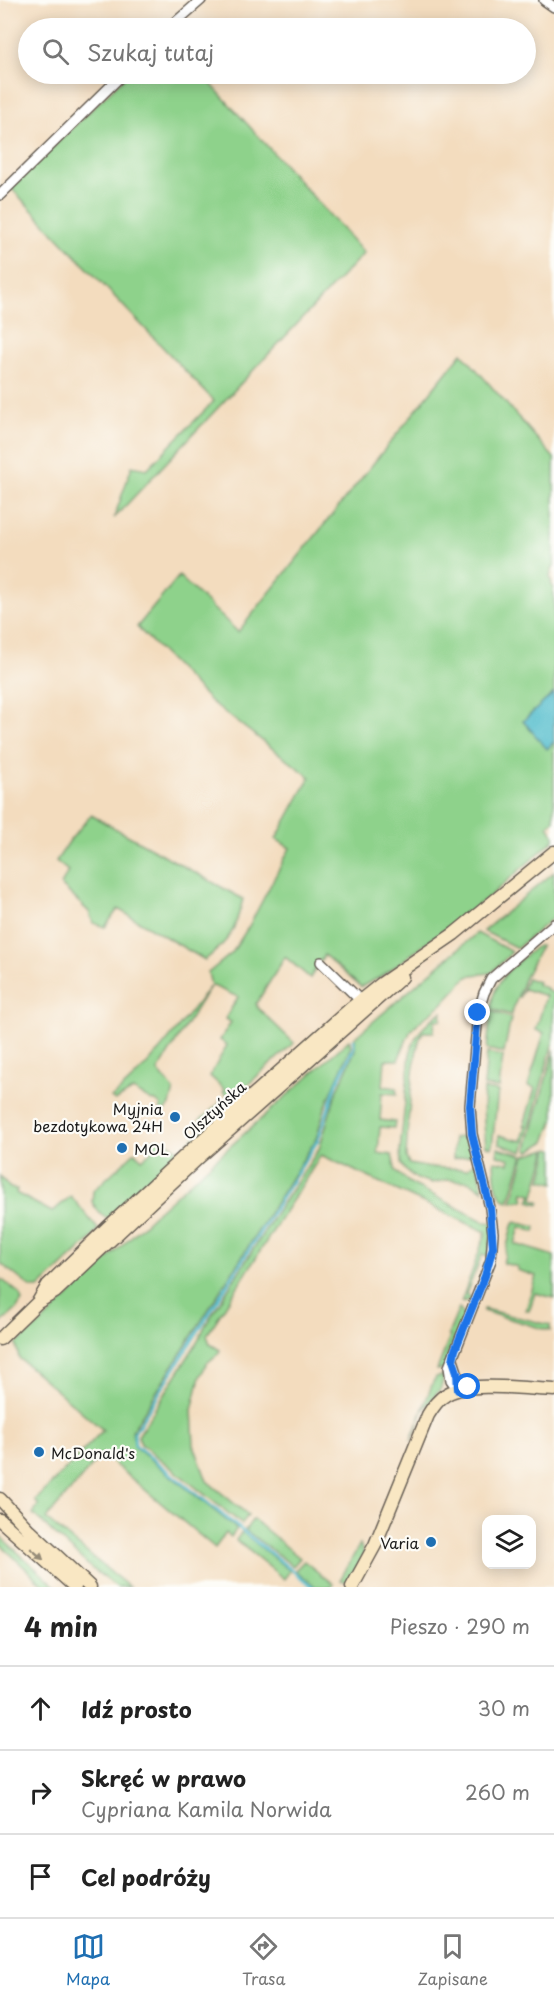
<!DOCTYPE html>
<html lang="pl">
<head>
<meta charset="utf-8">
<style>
	:root { --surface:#fff; --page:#f2f2f2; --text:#222; --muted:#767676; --line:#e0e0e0; --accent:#1f6fb2 }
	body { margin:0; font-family:"Playpen Sans",sans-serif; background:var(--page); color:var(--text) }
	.controls { position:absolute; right:18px; bottom:18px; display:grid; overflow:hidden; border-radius:12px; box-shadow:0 3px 15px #0003 }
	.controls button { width:54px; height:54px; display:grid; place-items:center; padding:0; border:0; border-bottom:2px solid var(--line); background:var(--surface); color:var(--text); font:30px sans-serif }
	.stop { position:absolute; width:18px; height:18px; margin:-14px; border:4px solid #1a73e8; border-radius:50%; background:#fff }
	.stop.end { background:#1a73e8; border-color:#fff; box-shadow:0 2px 6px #0008 }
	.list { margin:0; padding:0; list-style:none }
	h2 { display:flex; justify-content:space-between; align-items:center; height:78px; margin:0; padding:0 24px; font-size:26px }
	h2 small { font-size:20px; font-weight:400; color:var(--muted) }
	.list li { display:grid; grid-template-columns:39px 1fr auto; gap:18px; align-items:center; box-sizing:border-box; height:84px; padding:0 24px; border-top:2px solid var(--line) }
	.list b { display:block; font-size:22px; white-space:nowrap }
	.list p { margin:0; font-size:20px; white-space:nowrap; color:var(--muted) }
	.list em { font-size:20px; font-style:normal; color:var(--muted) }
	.icon { flex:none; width:33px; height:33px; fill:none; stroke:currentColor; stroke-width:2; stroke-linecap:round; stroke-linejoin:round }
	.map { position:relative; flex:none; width:554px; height:1587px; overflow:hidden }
	.search { position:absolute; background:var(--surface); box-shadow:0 3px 15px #0003; left:18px; right:18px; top:18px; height:66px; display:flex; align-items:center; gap:15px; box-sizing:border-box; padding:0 21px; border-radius:33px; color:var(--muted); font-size:22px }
	.sheet { height:330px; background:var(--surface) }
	nav { display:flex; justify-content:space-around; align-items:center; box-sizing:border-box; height:84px; border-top:2px solid var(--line); background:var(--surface); font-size:16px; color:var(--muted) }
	nav a { display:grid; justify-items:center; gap:3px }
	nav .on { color:var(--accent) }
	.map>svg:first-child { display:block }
</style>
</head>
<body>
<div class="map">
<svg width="554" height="1587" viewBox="0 0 554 1587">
	<rect width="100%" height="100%" fill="#fdfcf7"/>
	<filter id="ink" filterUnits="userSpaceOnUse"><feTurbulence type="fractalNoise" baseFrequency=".0167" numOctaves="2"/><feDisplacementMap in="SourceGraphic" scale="12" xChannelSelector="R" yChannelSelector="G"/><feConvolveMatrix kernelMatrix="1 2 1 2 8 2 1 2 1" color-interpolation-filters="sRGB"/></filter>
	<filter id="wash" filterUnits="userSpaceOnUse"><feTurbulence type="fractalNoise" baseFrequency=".008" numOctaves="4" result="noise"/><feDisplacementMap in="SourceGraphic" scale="24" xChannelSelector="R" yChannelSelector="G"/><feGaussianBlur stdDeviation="1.35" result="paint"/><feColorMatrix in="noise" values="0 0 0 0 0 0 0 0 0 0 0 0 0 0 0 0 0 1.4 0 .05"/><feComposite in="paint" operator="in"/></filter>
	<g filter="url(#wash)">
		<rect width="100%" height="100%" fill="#f3dcbe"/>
		<path fill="#8ed28b" stroke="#557754" stroke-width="1.5" d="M 128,74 L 202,74 L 364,253 L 114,518 L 132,466 L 147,469 L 214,401 L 11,188 Z
			M 462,353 L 554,458 L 554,565 L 550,576 L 554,595 L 554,693 L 523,721 L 548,748 L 554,742 L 554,820 L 548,826 L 554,834 L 554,840 L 490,896 L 382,976 L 361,987 L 324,955 L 310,978 L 285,957 L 256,1004 L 258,1008 L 294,1043 L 231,1100 L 223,1092 L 225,1090 L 210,1076 L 227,1045 L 220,1040 L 231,1022 L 225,1019 L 238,997 L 211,985 L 158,1071 L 174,1090 L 170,1105 L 163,1112 L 160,1109 L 161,1105 L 154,1100 L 152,1101 L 133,1090 L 115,1101 L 111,1098 C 151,1066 180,1025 211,985 L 208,973 L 232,953 L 249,926 L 290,848 L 276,839 L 310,777 L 211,702 L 137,627 L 179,576 L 238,632 Z
			M 91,815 L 243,899 C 235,930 231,940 205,960 L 118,909 L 105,927 L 93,923 L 89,912 L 61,885 L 68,871 L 56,861 L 71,839 Z
			M 554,872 L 554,917 L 517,948 L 483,931 Z
			M 477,933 L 512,952 L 491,973 L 472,975 L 466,978 L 441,1005 L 418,1023 L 410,1032 L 398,1060 L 385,1060 L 383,1086 L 396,1088 L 397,1094 L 382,1093 L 380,1120 L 395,1122 L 394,1128 L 380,1127 L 378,1153 L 392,1155 L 396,1172 L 410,1183 L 485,1222 L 494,1223 L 488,1257 L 482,1255 L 466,1294 L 472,1298 L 471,1300 L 461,1302 L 486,1232 L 321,1155 L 207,1335 L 210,1344 L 220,1350 L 218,1354 L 207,1363 L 200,1377 L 192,1410 L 194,1445 L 207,1481 L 248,1515 L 242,1524 L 141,1444 L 138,1436 L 198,1341 L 206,1324 L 276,1213 L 319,1149 L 335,1096 L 355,1050 L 355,1037 Z
			M 537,946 L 541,946 L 524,979 L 511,1015 L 491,1009 C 492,980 516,963 537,946 Z
			M 527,978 L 538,982 L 537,985 L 547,988 L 547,991 L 554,993 L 553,1042 L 523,1152 L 499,1144 L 499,1135 L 522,1141 L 526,1125 L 524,1125 L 535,1088 L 528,1086 L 544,1033 L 536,1030 L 546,996 L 524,989 L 519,998 Z
			M 491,1011 L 511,1018 L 504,1053 L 487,1049 Z
			M 442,1012 L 441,1020 L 435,1020 L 434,1032 L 423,1032 C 412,1048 407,1133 406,1157 L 409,1164 L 426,1167 L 467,1169 L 476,1161 L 483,1190 L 468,1181 L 446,1180 L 433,1183 L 417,1179 L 405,1170 L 401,1164 L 400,1151 L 410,1054 C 414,1035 425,1023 442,1012 Z
			M 349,1040 L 351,1046 L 325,1108 L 316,1139 L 132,1431 L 135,1447 L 237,1529 L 231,1537 L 226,1533 L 215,1548 L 102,1454 L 46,1519 L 129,1587 L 117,1587 L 91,1568 L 33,1514 L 39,1505 L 35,1501 L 103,1430 L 19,1358 L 16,1344 L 41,1323 L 158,1211 Z
			M 554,1049 L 554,1118 L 545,1142 L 530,1151 L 527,1149 Z
			M 487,1053 L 503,1056 L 499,1088 L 484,1086 Z
			M 484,1089 L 498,1091 L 492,1147 L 486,1146 C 484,1127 482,1108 484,1089 Z
			M 219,1101 L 225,1106 C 226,1121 201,1141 188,1143 L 205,1127 L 199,1121 L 220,1103 Z
			M 467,1136 L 468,1139 L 475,1141 L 477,1154 L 453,1159 L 454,1138 Z
			M 154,1139 C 165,1140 176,1147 183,1155 L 109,1218 C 101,1217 96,1209 92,1202 L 93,1191 L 135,1152 L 142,1159 L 152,1151 L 146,1143 Z
			M 498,1148 L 523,1155 L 509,1202 C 494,1197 495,1175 494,1161 L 509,1163 L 510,1159 L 497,1155 Z
			M 549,1148 L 554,1149 L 554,1183 L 541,1180 Z
			M 547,1149 L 533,1199 L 540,1202 L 539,1204 L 529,1201 L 532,1194 L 523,1192 L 522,1196 L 524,1197 L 524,1200 L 512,1202 L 525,1155 Z
			M 0,1176 L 10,1188 L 17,1189 L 16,1193 L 52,1212 L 71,1196 L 98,1229 L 93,1237 L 39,1288 L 32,1288 L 0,1263 Z
			M 515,1222 L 536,1227 L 535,1232 L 520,1227 L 515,1244 L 554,1256 L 554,1298 L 535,1293 L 529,1311 L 526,1310 L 536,1276 L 517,1270 L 518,1267 L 503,1263 L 512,1226 Z
			M 0,1278 L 20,1294 L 22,1301 L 16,1310 L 0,1324 Z
			M 459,1308 L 464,1316 L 448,1354 L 445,1370 L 437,1370 L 450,1336 L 448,1335 Z
			M 484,1309 L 550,1325 L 550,1331 L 483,1311 Z
			M 444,1376 L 441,1388 L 423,1410 L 413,1439 L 411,1440 L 433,1382 L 436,1377 Z
			M 253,1519 L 300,1558 L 293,1566 L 245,1530 Z
			M 242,1532 L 290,1571 L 284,1579 L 236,1540 Z
			M 0,1536 L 56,1587 L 45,1587 L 0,1544 Z
			M 360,1544 L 364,1554 L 348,1582 L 340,1580 Z
			M 304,1561 L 333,1584 L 332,1587 L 316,1587 L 295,1570 Z"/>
		<path fill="#50bccc" stroke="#366c74" stroke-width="1.5" d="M 554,693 L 554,742 L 547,749 L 523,721 Z"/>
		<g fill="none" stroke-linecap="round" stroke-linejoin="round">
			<path stroke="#50bccc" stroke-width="3" d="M 313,1587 L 135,1445 L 134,1433 L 318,1140 L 337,1083 L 354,1047 L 354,1040"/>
		</g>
	</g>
	<g filter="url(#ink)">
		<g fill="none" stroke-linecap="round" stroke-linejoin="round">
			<g stroke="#675f55" stroke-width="12">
				<path id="street" d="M 544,0 L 554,7
					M 169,28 L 201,0
					M 0,195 L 123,74
					M 321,962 L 364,1004
					M 453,1360 L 457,1372 L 458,1390
					M 458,1390 L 451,1380 L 449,1367 L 491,1260 L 493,1233 L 490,1208 L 472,1134 L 470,1106 L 478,1013 L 484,993 L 491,979 L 554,924"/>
			</g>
			<g stroke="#675f55" stroke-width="15">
				<path id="secondary" d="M 38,1302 L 48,1285 L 107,1228 L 190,1151 L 350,1009 L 381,984 L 454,934 L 554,852
					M 0,1339 L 38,1302 L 55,1292 L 197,1159 L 402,977
					M 0,1499 L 29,1530 L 90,1587
					M 0,1520 L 75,1587
					M 352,1587 L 375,1545 L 428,1415 C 433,1407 438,1399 447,1394 C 468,1381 528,1389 554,1390"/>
			</g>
			<use href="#street" stroke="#fff" stroke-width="9"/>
			<use href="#secondary" stroke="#f9e7c3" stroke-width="12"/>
		</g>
		<defs><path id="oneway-solid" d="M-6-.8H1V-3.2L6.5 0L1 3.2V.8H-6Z" transform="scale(1.5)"/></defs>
		<use fill="#968c78" href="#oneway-solid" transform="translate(37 1554) rotate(41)"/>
	</g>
	<g fill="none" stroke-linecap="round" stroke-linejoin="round" filter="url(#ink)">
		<path stroke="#1a73e8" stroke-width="8" d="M 468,1387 L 458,1390 L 457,1372 L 453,1360 L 455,1350 L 485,1276 L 493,1247 L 490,1208 L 472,1134 L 470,1106 L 478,1013"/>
	</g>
	<g fill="#1f6fb2" stroke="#fdfcf7" stroke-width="2">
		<circle cx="175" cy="1117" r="6"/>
		<circle cx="122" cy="1148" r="6"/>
		<circle cx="39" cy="1452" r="6"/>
		<circle cx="431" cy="1542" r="6"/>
	</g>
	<g text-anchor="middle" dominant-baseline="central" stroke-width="4.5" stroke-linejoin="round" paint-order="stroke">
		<g font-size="15" fill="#1c1c1c" stroke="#fdfcf7" text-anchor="end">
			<text x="163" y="1108">Myjnia<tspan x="163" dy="17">bezdotykowa 24H</tspan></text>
			<text x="134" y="1148" text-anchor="start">MOL</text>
			<text x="51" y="1452" text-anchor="start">McDonald's</text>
			<text x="419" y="1542">Varia</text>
		</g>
		<g font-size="15" fill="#1c1c1c" stroke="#fdfcf7">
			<text transform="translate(214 1110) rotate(-42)">Olsztyńska</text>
		</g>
	</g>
</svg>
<div class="controls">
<button><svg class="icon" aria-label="layers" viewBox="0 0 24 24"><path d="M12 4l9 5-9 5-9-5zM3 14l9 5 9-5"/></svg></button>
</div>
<div class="stop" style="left:468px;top:1387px"></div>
<div class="stop end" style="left:478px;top:1013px"></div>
<div class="search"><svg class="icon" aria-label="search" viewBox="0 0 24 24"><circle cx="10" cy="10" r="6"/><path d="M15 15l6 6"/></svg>Szukaj tutaj</div>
</div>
<section class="sheet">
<h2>4 min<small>Pieszo · 290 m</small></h2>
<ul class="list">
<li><svg class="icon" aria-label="ahead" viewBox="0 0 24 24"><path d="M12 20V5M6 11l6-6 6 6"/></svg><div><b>Idź prosto</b></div><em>30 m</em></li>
<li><svg class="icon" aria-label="right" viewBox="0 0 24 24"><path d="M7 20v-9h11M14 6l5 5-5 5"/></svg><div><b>Skręć w prawo</b><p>Cypriana Kamila Norwida</p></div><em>260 m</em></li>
<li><svg class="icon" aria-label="arrive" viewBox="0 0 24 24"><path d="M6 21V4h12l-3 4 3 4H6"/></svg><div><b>Cel podróży</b></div></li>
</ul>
</section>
<nav>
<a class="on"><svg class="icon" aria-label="map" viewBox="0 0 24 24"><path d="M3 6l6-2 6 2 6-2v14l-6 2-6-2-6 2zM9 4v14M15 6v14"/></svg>Mapa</a>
<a><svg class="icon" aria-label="directions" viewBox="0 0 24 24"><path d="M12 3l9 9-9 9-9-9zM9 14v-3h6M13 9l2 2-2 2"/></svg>Trasa</a>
<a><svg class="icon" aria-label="saved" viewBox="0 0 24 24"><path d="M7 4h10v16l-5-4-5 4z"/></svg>Zapisane</a>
</nav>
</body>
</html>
